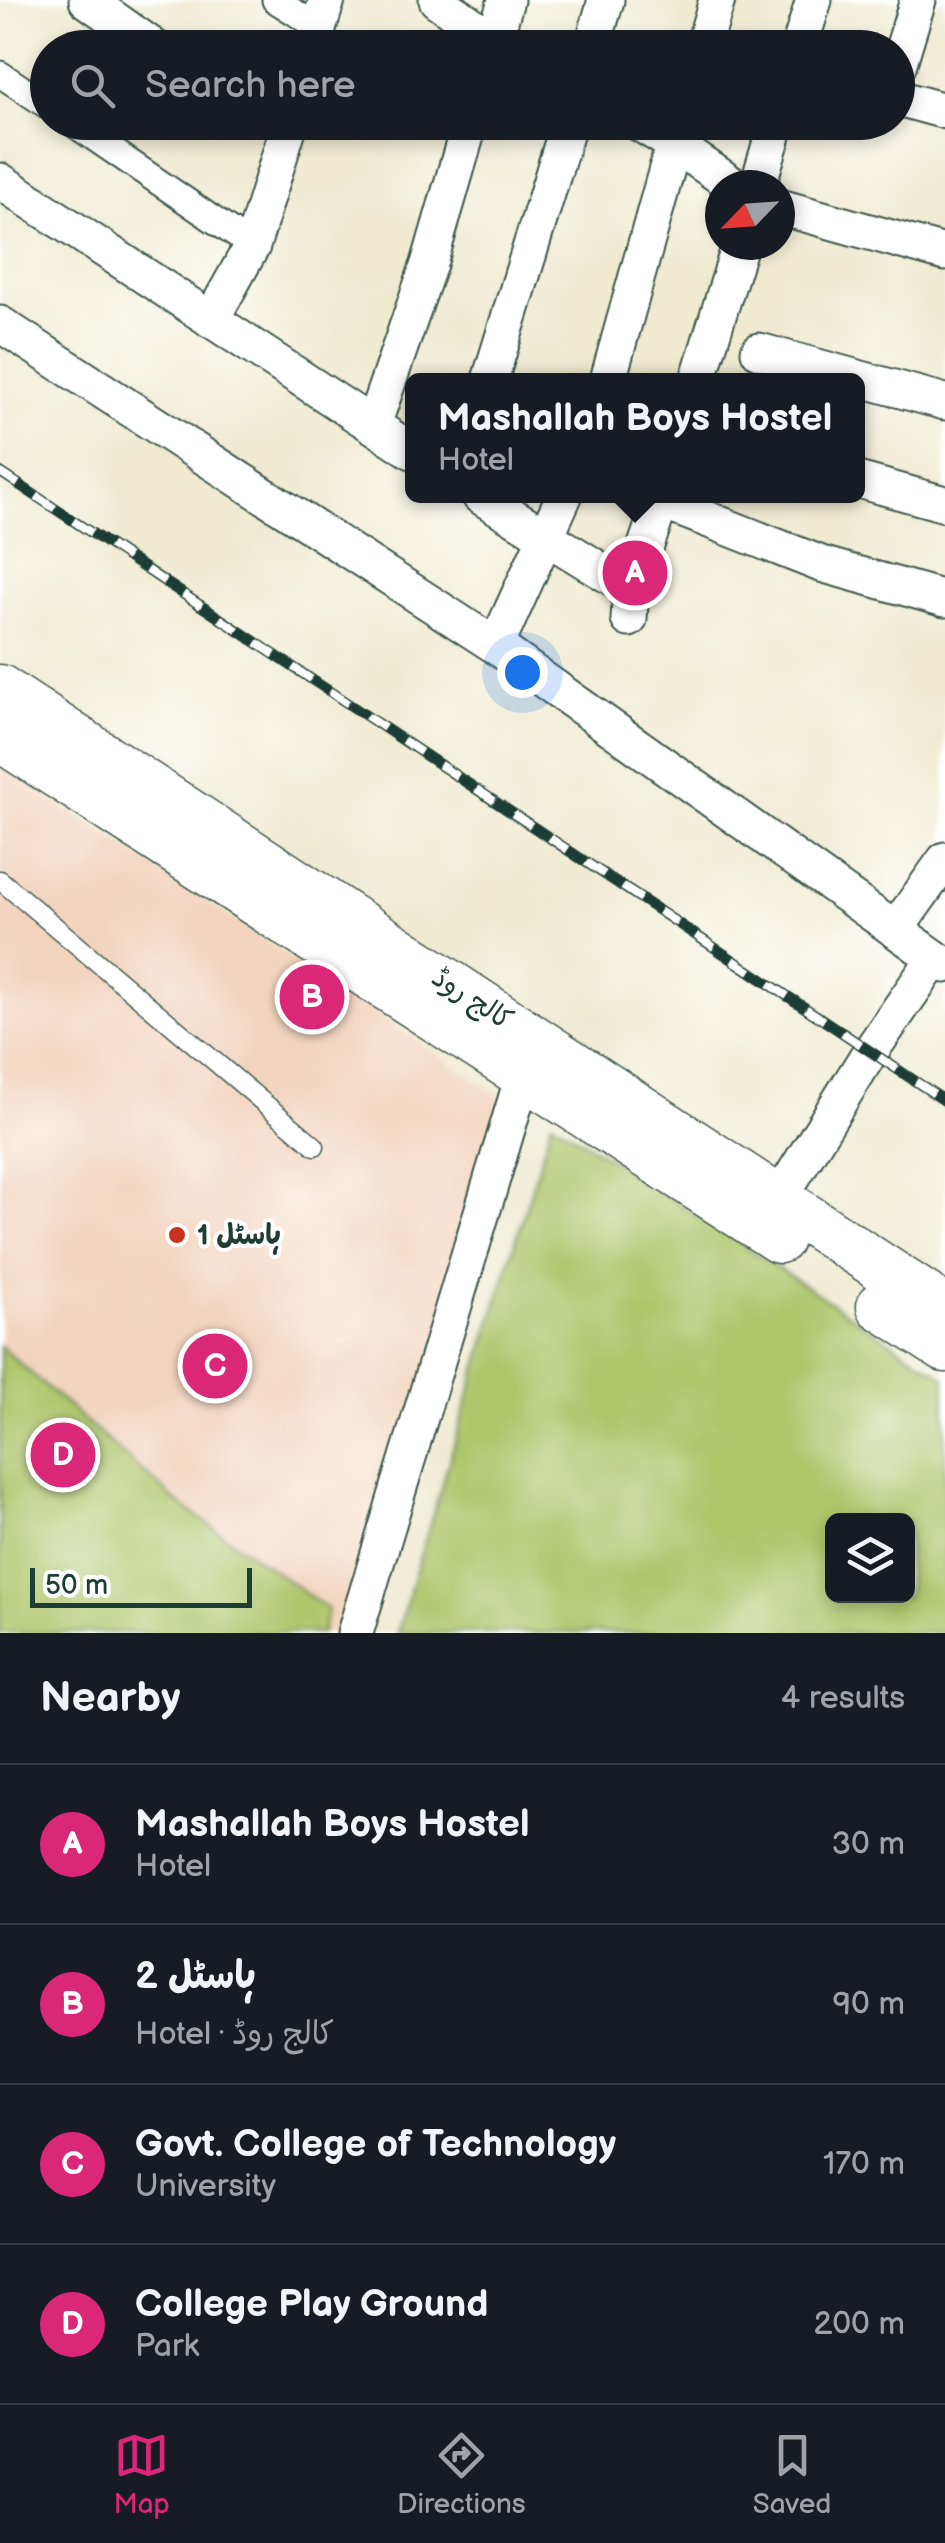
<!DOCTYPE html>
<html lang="en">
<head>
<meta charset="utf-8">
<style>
	:root { --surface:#171b24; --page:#242831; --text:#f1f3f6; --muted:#9ea1a6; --line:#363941; --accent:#db2777 }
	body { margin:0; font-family:"Balsamiq Sans","Playpen Sans Arabic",sans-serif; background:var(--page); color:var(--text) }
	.controls { position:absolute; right:30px; bottom:30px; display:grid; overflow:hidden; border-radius:15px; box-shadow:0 5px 15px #0003 }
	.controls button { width:90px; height:90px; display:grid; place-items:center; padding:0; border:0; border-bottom:2px solid var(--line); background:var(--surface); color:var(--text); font:50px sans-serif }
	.compass { position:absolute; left:705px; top:170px; width:90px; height:90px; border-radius:50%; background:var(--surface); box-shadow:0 5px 15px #0003; rotate:245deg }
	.scale { position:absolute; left:30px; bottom:25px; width:222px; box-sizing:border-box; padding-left:10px; border:5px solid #1f3d34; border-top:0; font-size:28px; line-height:35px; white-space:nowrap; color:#1f3d34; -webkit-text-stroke:8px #fff; paint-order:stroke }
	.you { position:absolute; left:522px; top:672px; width:35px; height:35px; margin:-25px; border:8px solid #fff; border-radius:50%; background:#1a73e8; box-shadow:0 0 0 15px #1a73e833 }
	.badge { display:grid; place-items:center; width:65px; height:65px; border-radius:50%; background:var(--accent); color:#fff; font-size:32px; font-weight:700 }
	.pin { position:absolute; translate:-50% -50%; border:5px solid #fff; box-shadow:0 2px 10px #0006 }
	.popup { position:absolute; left:405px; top:373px; width:460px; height:130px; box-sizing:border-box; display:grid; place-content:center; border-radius:15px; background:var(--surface); filter:drop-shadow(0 2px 8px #0005); font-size:32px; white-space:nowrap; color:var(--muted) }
	.popup b { font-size:38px; color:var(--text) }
	.popup::after { content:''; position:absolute; left:50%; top:100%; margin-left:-20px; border:20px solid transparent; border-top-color:var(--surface) }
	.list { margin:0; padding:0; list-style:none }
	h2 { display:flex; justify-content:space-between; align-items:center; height:130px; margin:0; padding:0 40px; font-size:42px }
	h2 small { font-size:32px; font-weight:400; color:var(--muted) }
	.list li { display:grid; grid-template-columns:65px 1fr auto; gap:30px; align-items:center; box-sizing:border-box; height:160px; padding:0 40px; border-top:2px solid var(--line) }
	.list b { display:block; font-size:38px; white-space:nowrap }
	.list p { margin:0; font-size:32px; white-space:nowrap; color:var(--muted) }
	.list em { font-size:32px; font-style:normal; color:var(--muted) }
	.icon { flex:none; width:55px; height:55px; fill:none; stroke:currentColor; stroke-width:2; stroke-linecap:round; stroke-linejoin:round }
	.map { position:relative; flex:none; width:945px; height:1633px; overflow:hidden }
	.search { position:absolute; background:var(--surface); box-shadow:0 5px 15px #0003; left:30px; right:30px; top:30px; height:110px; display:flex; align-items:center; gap:25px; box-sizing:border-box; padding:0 35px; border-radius:55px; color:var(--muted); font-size:38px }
	.sheet { height:770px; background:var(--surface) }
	nav { display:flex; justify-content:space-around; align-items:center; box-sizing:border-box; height:140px; border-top:2px solid var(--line); background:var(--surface); font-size:28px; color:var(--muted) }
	nav a { display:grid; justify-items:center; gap:5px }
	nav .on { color:var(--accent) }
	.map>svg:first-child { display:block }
</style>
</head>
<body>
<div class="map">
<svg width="945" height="1633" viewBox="0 0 945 1633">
	<rect width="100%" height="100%" fill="#fff"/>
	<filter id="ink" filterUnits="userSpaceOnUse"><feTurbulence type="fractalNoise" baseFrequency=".01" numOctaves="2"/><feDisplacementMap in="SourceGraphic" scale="20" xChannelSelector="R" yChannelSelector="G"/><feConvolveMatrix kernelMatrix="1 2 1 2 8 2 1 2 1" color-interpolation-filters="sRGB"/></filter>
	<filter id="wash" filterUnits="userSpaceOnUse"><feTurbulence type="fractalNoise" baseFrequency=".0048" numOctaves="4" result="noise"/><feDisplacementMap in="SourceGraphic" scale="40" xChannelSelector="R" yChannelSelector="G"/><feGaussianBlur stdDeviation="2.25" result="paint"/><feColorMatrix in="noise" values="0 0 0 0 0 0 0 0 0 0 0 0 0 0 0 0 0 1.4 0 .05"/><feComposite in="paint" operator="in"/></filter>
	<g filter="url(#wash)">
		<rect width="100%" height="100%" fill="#efead0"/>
		<path fill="#f3d4be" d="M 0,765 L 504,1099 L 358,1633 L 0,1633 Z"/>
		<path fill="#aec56b" stroke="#668150" stroke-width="2.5" fill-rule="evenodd" d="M 552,1121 L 945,1377 L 945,1633 L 397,1633 ZM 832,1520 L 908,1520 L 908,1596 L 832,1596 Z
			M 0,1346 L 177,1502 L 328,1609 L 322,1633 L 0,1633 Z"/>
	</g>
	<g filter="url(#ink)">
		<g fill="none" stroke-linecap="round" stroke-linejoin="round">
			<g stroke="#3e574b" stroke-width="21">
				<path id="service" d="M 0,880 L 315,1146"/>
			</g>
			<g stroke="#3e574b" stroke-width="29">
				<path id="pedestrian" d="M 275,0 L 318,27
					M 0,74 L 48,106
					M 71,122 L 252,246"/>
			</g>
			<g stroke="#3e574b" stroke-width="39">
				<path id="minor" d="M 87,0 L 155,48
					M 437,0 L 504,48
					M 312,48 L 327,0
					M 492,48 L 506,0
					M 592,48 L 606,0
					M 703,48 L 717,0
					M 799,48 L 814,0
					M 898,66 L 918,0
					M 898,98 L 945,111
					M 637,122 L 674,144 L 733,185
					M 0,181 L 412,451
					M 758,185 L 777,122
					M 780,207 L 945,253
					M 211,320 L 252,246 L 290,122
					M 0,324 L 496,646 L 945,965
					M 759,351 L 945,402
					M 490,380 L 569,122
					M 608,380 L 680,122
					M 698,380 L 740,245
					M 373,425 L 429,264 L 470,122
					M 858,480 L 945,504
					M 480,496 L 631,589
					M 661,501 L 821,564 L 945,599
					M 629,619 L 631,589 L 663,496
					M 496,646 L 564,496
					M 895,930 L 945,860
					M 767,1218 L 870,1052 L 935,958
					M 355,1633 L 524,1073"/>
			</g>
			<g stroke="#3e574b" stroke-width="51">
				<path id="secondary" d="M 0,689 L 945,1309
					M 0,737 L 779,1239
					M 881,1306 L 945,1348"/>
			</g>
			<use href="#service" stroke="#fff" stroke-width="18"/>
			<use href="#pedestrian" stroke="#fff" stroke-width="25"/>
			<use href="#minor" stroke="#fff" stroke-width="35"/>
			<use href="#secondary" stroke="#fff" stroke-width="48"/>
			<g stroke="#1f3d34" stroke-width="11">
				<path id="rail" d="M 0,472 L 945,1101"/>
			</g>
			<use href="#rail" stroke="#fff" stroke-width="8" stroke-dasharray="22" stroke-linecap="butt"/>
		</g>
	</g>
	<circle fill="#c8321e" stroke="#fff" stroke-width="4" cx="177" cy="1235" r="10"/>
	<g text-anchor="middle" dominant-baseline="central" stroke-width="8" stroke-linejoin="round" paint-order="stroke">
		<g font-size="28" fill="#1f3d34" stroke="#fff">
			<text transform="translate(472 999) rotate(33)">کالج روڈ</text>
		</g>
		<g font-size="28" font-weight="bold" fill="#1f3d34" stroke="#fff" text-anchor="start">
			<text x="197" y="1235">ہاسٹل 1</text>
		</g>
	</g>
</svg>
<div class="controls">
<button><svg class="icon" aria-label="layers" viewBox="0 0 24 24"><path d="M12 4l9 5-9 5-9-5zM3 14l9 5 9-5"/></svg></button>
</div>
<svg class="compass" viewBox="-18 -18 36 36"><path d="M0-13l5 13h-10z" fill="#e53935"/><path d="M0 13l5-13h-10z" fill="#9ea1a6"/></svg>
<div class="scale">50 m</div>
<div class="you"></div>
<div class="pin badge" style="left:635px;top:573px">A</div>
<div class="popup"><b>Mashallah Boys Hostel</b>Hotel</div>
<div class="pin badge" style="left:312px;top:997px">B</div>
<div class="pin badge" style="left:215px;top:1366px">C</div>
<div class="pin badge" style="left:63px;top:1455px">D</div>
<div class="search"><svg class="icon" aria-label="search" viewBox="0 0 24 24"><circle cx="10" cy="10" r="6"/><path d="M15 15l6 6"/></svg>Search here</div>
</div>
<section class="sheet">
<h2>Nearby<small>4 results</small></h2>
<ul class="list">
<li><span class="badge">A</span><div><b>Mashallah Boys Hostel</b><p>Hotel</p></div><em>30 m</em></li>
<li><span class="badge">B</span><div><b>ہاسٹل 2</b><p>Hotel · کالج روڈ</p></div><em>90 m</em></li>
<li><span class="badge">C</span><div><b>Govt. College of Technology</b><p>University</p></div><em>170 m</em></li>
<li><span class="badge">D</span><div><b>College Play Ground</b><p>Park</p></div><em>200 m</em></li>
</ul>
</section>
<nav>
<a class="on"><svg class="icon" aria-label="map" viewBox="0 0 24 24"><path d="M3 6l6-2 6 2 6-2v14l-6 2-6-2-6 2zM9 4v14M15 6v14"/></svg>Map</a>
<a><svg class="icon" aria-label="directions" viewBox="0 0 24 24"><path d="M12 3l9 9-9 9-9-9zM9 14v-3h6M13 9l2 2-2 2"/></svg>Directions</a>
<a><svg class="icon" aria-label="saved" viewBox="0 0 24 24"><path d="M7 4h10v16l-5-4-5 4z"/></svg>Saved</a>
</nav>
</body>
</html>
